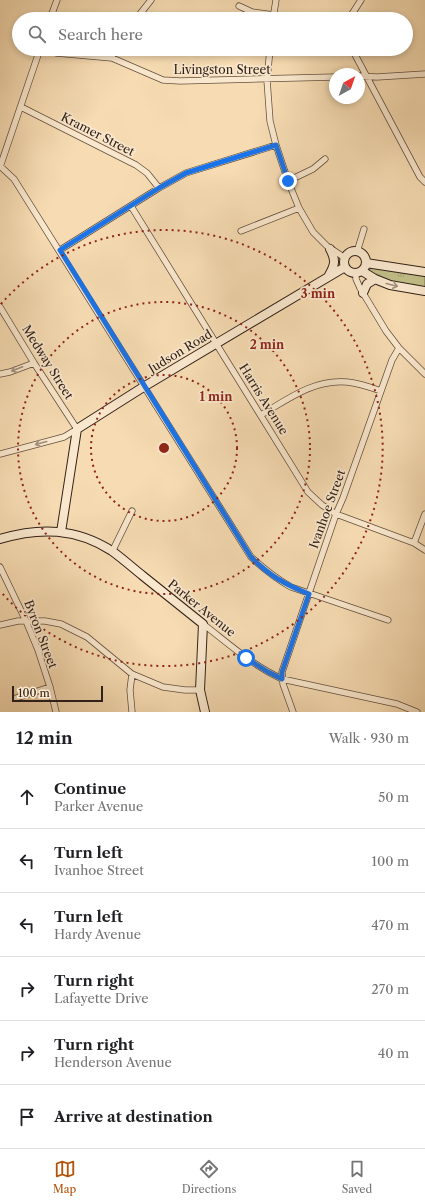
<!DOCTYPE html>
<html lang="en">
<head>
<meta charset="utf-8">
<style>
	:root { --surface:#fff; --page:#f2f2f2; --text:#202124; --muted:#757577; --line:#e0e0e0; --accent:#b45309 }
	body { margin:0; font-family:"Libre Caslon Text",serif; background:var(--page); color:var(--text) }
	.compass { position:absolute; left:329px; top:68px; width:36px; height:36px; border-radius:50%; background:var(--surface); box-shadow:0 2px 6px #0003; rotate:40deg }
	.scale { position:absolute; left:12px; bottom:10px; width:91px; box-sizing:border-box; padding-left:4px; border:2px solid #322118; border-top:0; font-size:11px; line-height:14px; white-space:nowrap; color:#322118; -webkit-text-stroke:3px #fae8ce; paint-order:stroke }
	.stop { position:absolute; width:12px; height:12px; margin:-9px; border:3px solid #1a73e8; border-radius:50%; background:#fff }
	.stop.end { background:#1a73e8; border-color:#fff; box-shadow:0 1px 4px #0008 }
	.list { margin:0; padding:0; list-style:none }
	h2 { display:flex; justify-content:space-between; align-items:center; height:52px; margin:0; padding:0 16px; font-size:17px }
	h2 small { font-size:13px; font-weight:400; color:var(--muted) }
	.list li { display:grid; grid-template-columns:26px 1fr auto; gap:12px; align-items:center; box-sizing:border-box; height:64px; padding:0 16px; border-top:1px solid var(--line) }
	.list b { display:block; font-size:15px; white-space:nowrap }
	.list p { margin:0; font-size:13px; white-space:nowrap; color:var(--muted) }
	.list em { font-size:13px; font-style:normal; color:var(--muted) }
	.icon { flex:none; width:22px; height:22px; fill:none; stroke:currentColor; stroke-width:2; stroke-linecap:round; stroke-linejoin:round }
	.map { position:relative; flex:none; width:425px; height:712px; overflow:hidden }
	.search { position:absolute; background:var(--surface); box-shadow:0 2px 6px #0003; left:12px; right:12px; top:12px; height:44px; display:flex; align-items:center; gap:10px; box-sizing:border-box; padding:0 14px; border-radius:22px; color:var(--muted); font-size:15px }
	.sheet { height:436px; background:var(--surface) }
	nav { display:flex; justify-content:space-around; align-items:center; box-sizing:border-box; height:56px; border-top:1px solid var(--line); background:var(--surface); font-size:11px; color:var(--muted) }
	nav a { display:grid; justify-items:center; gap:2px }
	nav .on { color:var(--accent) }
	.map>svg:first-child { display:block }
</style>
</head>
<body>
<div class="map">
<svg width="425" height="712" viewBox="0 0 425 712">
	<defs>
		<pattern id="grass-tufts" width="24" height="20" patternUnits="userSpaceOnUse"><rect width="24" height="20" fill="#c2bf89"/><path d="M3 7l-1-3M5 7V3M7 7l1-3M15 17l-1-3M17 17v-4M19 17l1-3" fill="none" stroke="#a7a476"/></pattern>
	</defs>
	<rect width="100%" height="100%" fill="#f7dcb3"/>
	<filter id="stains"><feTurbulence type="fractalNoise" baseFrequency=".005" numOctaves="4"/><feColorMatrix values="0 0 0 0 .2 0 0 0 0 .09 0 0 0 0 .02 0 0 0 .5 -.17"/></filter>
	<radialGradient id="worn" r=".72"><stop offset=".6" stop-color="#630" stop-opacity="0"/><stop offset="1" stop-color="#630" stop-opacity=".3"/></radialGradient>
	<path fill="url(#grass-tufts)" stroke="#7a7050" d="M 371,266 L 425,275 L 425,288 L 387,282 L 369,271 Z"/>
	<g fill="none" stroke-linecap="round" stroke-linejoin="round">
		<g stroke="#63503f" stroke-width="7">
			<path id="street" d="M 239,6 L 252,12 L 274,15
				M 50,19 L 57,0
				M 136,19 L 151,0
				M 273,19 L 276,0
				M 351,19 L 352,14 L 361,0
				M 42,49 L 56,53 L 112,58 L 163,80 L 180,81 L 335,77
				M 270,49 L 267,80 L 270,121 L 276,145 L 288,181 L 299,208 L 313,232 L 327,246 L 345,258
				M 352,49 L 420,177 L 425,182
				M 112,58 L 114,49
				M 359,76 L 377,77 L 425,74
				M 21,107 L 136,165 L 147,173 L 159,188
				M 0,166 L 14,179 L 251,557 C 264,569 275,578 291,587 L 388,620
				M 0,167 L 40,49
				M 288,181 L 313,169 L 325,159
				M 131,206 L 308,492 L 322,505 L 336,514 L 414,543 L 425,550
				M 241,231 L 299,208
				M 60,250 L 159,188 L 186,173 L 276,145
				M 357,252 L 364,229
				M 356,273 L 356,279 L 360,288 L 386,331 L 399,348 L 425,374
				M 0,307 L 34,363 L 77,429 L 64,437 L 0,454
				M 0,374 L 10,372 L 34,363
				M 261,415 C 288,399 314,379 347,382 C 359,383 370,387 381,391
				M 414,543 L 425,514
				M 112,552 L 132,511
				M 0,567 L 26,621 L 38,650 L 50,687 L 56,712
				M 203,624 C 229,644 252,665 282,679 L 397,704 L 417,712
				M 0,625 L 18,621 L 45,621 L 61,624 L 87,637 L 132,674 L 163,687 L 185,690 L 200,690
				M 132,674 L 130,690 L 132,712
				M 16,698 L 50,687
				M 293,712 L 283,684 L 282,672 L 336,514 L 343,498 L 392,360 L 399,348"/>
		</g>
		<g stroke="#322118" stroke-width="10">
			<path id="secondary" d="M344 262a11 11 0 1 1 22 0a11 11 0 1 1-22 0Z
				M 366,263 L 425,272
				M 362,271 L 375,279 L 390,285 L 425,291
				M 329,275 C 335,265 336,260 330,249
				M 363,293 L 367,284 L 375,279
				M 61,532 L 77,429 L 145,386 L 345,267
				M 0,539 C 40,527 76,528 112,551 C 123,559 133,568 143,576 C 163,592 183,608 203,624 L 200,690 L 205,712"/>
		</g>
		<use href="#street" stroke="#fae8ce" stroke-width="5.5"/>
		<use href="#secondary" stroke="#fae8ce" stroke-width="8"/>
	</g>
	<defs><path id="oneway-shaft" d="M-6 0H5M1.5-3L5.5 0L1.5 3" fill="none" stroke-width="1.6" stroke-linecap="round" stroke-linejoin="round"/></defs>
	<g stroke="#a08e7c">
		<use href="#oneway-shaft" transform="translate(392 285) rotate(14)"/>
		<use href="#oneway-shaft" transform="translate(17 369) rotate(159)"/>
		<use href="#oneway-shaft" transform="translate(41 443) rotate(165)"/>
	</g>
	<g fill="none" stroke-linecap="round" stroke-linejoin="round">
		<path stroke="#1a73e8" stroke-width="5" d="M 246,658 L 268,672 L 282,679 L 282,672 L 309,594 C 284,584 270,576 251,557 L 60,250 L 159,188 L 186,173 L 276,145 L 288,181"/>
	</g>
	<g fill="none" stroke="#8f2418" stroke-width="2" stroke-dasharray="2 4">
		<circle cx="164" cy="448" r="73"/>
		<circle cx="164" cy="448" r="146"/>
		<path d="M1 304A218 218 0 1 1 1 592"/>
	</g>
	<g text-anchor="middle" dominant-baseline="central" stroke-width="3.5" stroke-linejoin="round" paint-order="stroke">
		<g font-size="12" fill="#322118" stroke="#fae8ce">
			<text x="222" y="69">Livingston Street</text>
			<text transform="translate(98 134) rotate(27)">Kramer Street</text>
			<text transform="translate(180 351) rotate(-31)">Judson Road</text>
			<text transform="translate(48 362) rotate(58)">Medway Street</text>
			<text transform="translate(264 399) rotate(58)">Harris Avenue</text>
			<text transform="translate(327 509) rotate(-70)">Ivanhoe Street</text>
			<text transform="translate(202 608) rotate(39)">Parker Avenue</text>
			<text transform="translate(41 634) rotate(69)">Byron Street</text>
		</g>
	</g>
	<circle cx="164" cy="448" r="6" fill="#8f2418" stroke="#fae8ce" stroke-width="2"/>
	<g font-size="12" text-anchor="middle" font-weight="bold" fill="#8f2418" stroke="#fae8ce" stroke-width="3.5" stroke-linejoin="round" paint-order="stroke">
		<text x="318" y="298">3 min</text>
		<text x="267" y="349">2 min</text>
		<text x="216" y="401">1 min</text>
	</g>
	<rect width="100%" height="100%" filter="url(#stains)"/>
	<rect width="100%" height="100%" fill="url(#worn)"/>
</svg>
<svg class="compass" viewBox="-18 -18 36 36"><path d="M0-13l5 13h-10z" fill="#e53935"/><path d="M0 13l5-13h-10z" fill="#757577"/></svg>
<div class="scale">100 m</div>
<div class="stop" style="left:246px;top:658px"></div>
<div class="stop end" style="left:288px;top:181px"></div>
<div class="search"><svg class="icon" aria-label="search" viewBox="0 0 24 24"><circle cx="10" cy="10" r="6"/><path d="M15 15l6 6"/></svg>Search here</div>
</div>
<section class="sheet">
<h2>12 min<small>Walk · 930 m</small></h2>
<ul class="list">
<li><svg class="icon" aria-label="ahead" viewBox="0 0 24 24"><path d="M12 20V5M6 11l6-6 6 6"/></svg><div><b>Continue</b><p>Parker Avenue</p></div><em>50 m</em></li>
<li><svg class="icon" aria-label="left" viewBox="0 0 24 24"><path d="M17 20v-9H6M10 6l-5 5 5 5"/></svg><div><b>Turn left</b><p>Ivanhoe Street</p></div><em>100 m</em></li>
<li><svg class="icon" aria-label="left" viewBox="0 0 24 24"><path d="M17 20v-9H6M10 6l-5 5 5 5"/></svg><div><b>Turn left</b><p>Hardy Avenue</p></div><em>470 m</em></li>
<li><svg class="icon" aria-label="right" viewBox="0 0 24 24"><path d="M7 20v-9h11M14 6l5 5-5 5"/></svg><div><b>Turn right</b><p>Lafayette Drive</p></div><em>270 m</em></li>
<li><svg class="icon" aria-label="right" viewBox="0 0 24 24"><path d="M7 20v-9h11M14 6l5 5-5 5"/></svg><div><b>Turn right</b><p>Henderson Avenue</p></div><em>40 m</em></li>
<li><svg class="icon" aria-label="arrive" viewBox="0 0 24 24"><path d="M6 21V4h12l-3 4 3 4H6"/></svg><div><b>Arrive at destination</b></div></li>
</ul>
</section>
<nav>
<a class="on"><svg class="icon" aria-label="map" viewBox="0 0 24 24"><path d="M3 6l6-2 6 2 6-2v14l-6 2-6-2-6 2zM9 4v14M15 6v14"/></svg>Map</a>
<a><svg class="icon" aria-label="directions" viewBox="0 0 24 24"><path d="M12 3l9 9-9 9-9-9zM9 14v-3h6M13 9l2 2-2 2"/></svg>Directions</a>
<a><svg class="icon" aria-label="saved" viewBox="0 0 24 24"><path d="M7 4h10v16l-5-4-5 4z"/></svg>Saved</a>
</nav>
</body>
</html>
